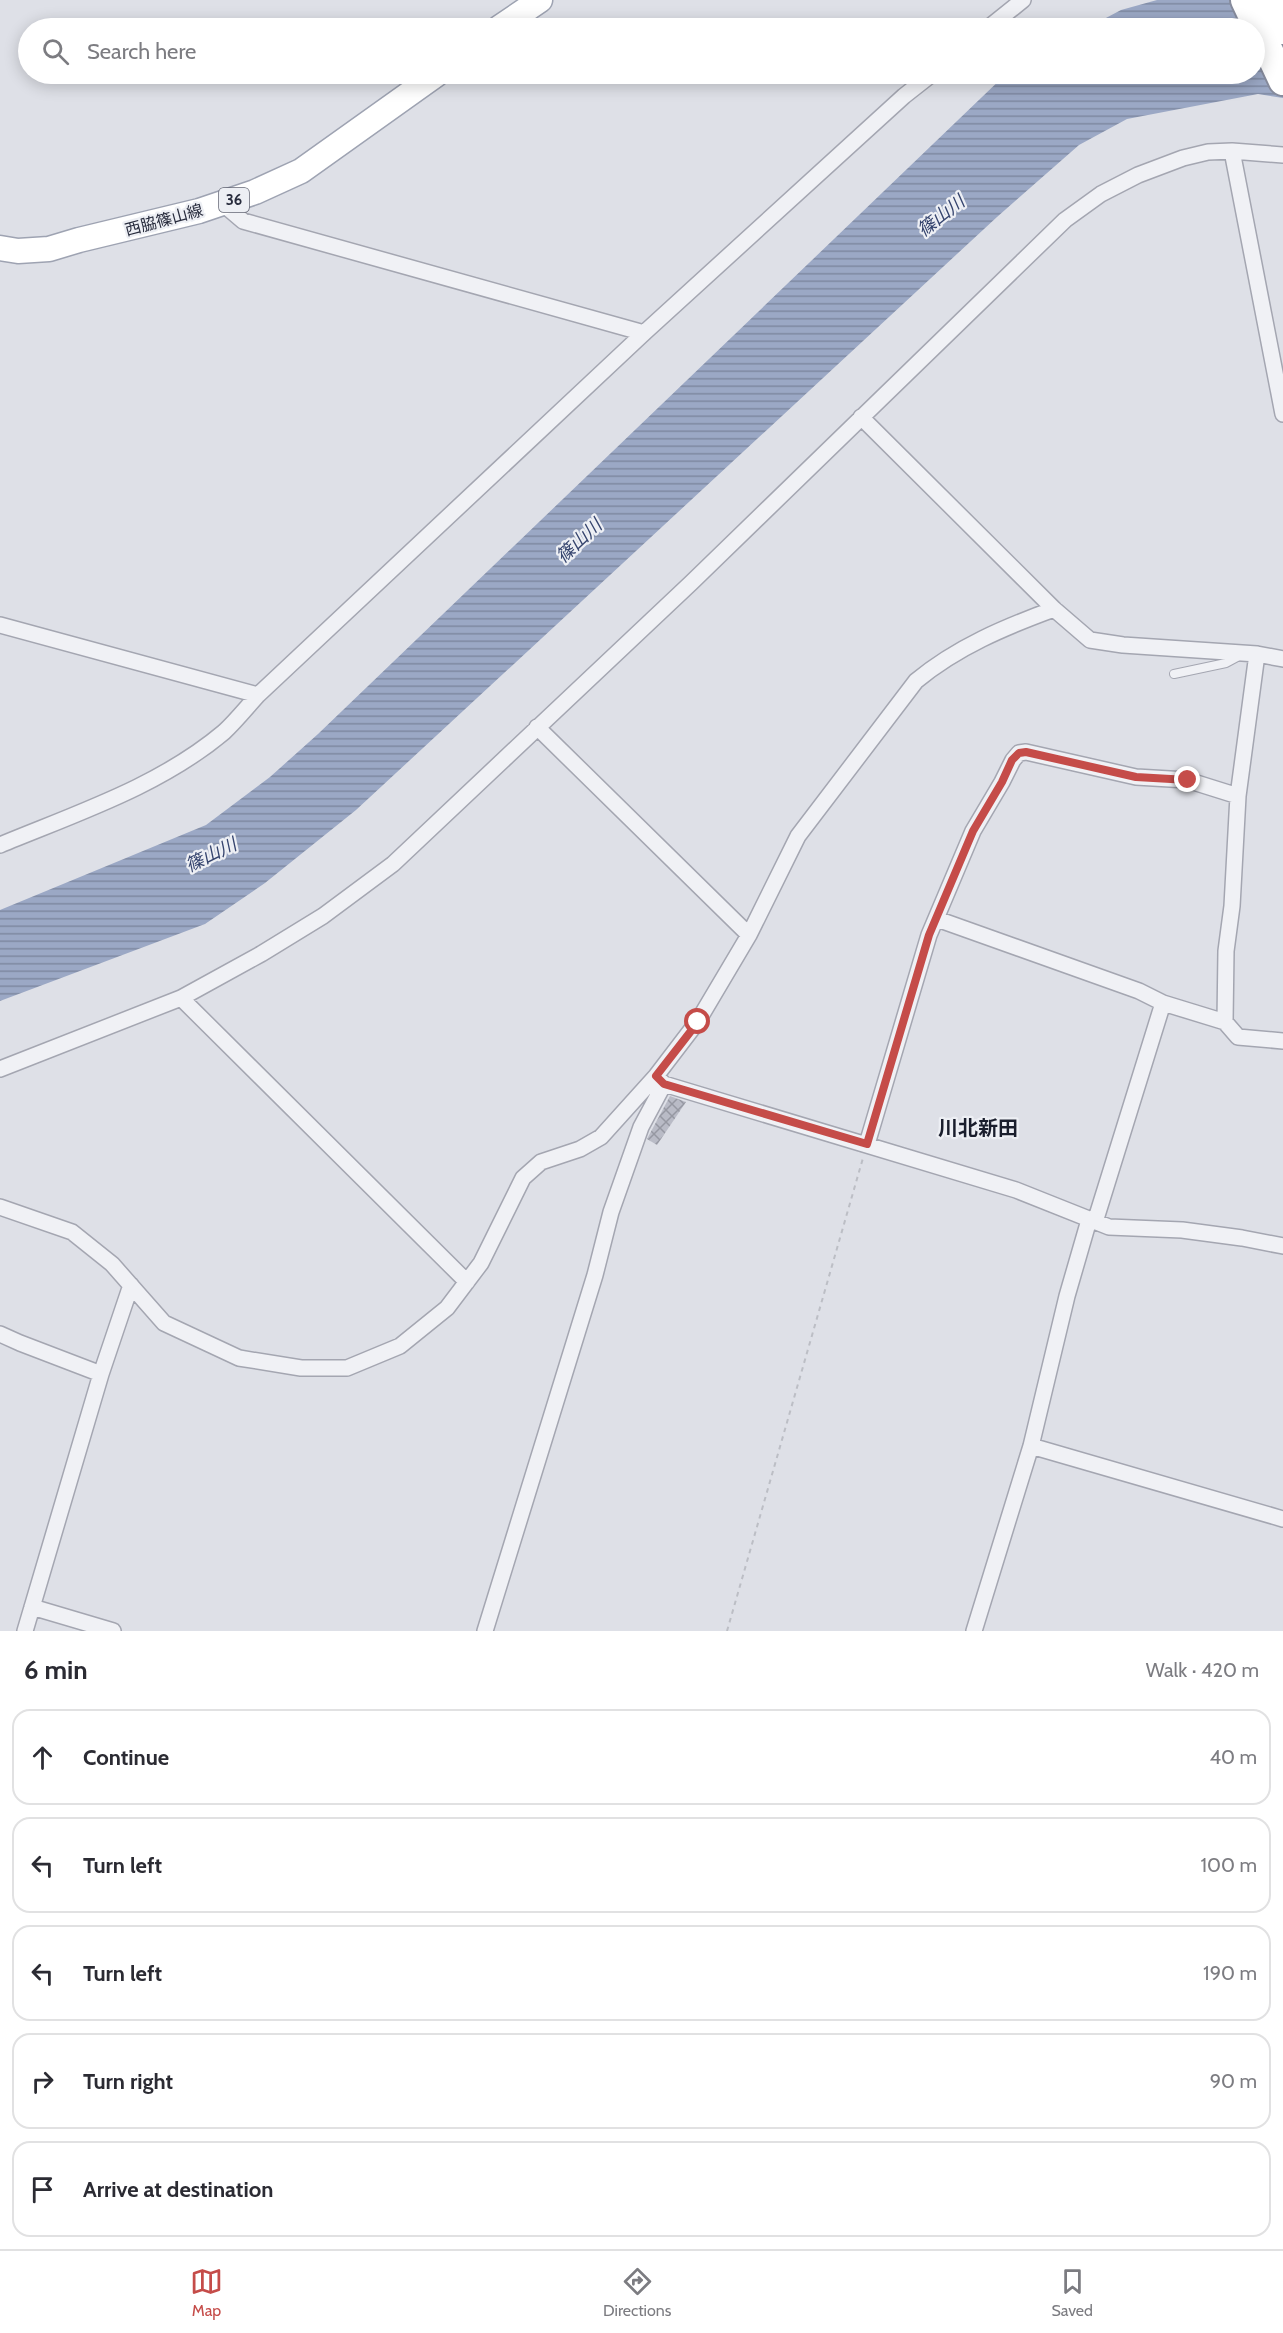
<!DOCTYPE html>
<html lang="en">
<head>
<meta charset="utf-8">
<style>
	:root { --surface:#fff; --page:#f7f7f7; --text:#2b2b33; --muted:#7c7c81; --line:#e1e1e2; --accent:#c54c49 }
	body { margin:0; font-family:Cabin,"Noto Sans JP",sans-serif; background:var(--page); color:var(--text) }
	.stop { position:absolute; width:18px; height:18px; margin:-14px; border:4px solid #c54c49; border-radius:50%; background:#fff }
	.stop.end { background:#c54c49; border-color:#fff; box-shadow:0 2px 6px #0008 }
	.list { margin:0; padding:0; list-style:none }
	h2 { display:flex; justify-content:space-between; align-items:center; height:78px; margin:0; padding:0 24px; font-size:26px }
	h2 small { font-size:20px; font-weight:400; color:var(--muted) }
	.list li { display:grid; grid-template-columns:39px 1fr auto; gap:18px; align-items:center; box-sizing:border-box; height:96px; margin:0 12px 12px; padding:0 12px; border:2px solid var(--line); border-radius:18px }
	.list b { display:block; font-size:22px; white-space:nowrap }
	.list em { font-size:20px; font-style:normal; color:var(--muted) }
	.icon { flex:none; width:33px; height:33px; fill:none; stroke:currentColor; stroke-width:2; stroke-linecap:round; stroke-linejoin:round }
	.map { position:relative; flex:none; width:1283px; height:1631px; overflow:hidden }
	.search { position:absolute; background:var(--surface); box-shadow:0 3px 15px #0003; left:18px; right:18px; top:18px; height:66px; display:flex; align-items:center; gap:15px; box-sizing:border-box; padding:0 21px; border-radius:33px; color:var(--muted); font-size:22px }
	.sheet { height:618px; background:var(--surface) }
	nav { display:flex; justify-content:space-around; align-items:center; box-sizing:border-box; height:84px; border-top:2px solid var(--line); background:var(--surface); font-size:16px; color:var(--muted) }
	nav a { display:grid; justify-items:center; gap:3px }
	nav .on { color:var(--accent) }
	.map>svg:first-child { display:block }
</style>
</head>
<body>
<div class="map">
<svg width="1283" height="1631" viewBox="0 0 1283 1631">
	<defs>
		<pattern id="water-rules" width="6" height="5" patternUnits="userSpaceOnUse" patternTransform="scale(1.5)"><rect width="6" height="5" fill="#9ba8c5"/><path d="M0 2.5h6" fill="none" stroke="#7e89a1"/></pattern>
		<pattern id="building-cross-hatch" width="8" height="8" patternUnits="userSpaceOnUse" patternTransform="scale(1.5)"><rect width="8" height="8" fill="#b9bbc6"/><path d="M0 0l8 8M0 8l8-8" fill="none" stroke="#9698a2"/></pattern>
	</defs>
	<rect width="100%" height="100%" fill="#dee0e7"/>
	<path fill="url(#water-rules)" d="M 1157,0 L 1283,0 L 1283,98 L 1258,94 L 1127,119 L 1079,145 L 997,217 L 356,810 L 265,883 L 205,924 L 0,1001 L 0,910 L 206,825 L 270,777 L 318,734 L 1006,74 L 1254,74 L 1254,28 L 1087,28 L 1121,10 Z"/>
	<path fill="url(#building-cross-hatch)" d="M 670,1096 L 686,1102 L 657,1145 L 647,1139 Z"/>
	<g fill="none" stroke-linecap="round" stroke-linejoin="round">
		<g stroke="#a4a6b1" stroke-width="10">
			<path id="lane" d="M 1174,674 L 1226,663 L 1239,656"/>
		</g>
		<g stroke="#a4a6b1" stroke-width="18">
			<path id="street" d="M 988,28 L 1023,0
				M 1232,151 L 1283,414
				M 223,204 L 243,221 L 644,333
				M 861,417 L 1054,609 L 1090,640 L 1123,645 L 1257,654 L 1283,659
				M 0,625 L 258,695
				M 537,727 L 749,935
				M 0,845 C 77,813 160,786 224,732 C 236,721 247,707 258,695 L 644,333 L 904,96 L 932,74
				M 937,919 L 1139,991 L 1163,1003 L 1225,1022 L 1238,1037 L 1283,1041
				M 181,998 L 467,1282
				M 1225,1022 L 1226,951 L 1232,906 L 1238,796 L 1257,654
				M 0,1069 L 181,998 L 261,954 L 323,916 L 393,864 L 691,583 L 1065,220 L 1101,194 L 1138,175 L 1183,158 L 1208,152 L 1232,151 L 1283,155
				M 656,1076 L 664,1084 L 1016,1190 L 1109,1227 L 1182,1230 L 1242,1238 L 1283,1246
				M 867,1144 L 929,935 L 973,831 L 1002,782 L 1013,760 L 1019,753 L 1026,752 L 1136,777 L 1187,780 L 1238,796
				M 0,1207 L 72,1232 L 112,1264 L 164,1323 L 239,1358 L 301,1368 L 347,1368 L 400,1346 L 447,1308 L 481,1263 L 523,1178 L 541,1162 L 580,1149 L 601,1137 L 656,1076 L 698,1021 L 749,935 L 798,836 L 916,681 C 957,647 1005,627 1054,609
				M 1095,1222 L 1163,1003
				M 0,1334 L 20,1343 L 101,1374
				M 1031,1446 L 1283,1519
				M 32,1607 L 113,1631
				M 25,1631 L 101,1374 L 131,1285
				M 485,1631 L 595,1275 L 611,1212 L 641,1127 L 664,1084
				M 974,1631 L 1031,1446 L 1067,1296 L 1089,1220"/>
		</g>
		<g stroke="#9ea3b2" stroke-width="27">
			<path id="primary" d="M 499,28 L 540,0
				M 0,248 L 18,251 L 49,249 L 79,240 L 199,211 L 255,192 L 301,171 L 437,74"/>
		</g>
		<g stroke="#868b9c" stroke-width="32">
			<path id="highway" d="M 1245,0 L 1283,81
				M 1269,0 L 1283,30"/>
		</g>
		<path stroke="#bcbec5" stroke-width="2" stroke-dasharray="4.5 4.5" stroke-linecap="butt" d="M 727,1631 L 863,1158"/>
		<use href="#lane" stroke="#f0f1f5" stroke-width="8"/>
		<use href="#street" stroke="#f0f1f5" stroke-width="15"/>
		<use href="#primary" stroke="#fff" stroke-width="24"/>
		<use href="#highway" stroke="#fff" stroke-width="28"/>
	</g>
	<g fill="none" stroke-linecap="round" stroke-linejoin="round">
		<path stroke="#c54c49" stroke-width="8" d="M 698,1022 L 656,1076 L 664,1084 L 867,1144 L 929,935 L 973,831 L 1002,782 L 1012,760 L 1019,753 L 1026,752 L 1136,777 L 1188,780"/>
	</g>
	<g text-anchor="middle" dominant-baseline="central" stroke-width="4.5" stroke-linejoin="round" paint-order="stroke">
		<rect fill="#edeff4" stroke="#636674" stroke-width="1.5" x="219" y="188" width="30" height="24" rx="4.5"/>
		<g font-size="15" font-weight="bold" fill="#282c3d">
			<text x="234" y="200">36</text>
		</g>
		<g font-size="16" fill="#282c3d" stroke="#edeff4">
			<text transform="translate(164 220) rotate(-15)">西脇篠山線</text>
		</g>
		<g font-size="18" font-style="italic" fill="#35446e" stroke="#edeff4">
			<text transform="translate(941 216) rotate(-38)">篠山川</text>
			<text transform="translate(579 541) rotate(-43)">篠山川</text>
			<text transform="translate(211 855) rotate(-26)">篠山川</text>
		</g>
		<g font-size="20" font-weight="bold" fill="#1a1e2d" stroke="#edeff4">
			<text x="978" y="1128">川北新田</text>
		</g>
	</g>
</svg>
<div class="stop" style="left:698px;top:1022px"></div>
<div class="stop end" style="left:1188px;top:780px"></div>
<div class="search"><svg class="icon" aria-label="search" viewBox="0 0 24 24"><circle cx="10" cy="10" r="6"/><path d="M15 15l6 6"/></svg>Search here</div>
</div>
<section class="sheet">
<h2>6 min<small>Walk · 420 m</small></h2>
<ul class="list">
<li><svg class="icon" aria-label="ahead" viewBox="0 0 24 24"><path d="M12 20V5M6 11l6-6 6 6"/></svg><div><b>Continue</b></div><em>40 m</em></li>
<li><svg class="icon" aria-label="left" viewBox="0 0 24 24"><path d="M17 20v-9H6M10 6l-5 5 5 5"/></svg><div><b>Turn left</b></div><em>100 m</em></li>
<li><svg class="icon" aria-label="left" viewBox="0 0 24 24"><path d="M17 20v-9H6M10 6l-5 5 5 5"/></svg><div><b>Turn left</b></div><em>190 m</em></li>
<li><svg class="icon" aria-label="right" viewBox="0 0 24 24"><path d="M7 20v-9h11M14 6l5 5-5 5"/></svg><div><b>Turn right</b></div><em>90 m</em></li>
<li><svg class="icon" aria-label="arrive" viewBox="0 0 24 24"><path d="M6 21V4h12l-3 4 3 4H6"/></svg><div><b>Arrive at destination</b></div></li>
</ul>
</section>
<nav>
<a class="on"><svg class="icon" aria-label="map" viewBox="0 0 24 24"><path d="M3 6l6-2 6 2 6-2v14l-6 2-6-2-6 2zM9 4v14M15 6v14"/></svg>Map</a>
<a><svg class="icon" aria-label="directions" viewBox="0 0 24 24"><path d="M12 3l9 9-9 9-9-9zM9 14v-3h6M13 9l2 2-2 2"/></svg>Directions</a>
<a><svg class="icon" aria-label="saved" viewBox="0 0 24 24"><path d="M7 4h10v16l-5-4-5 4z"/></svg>Saved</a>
</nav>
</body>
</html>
